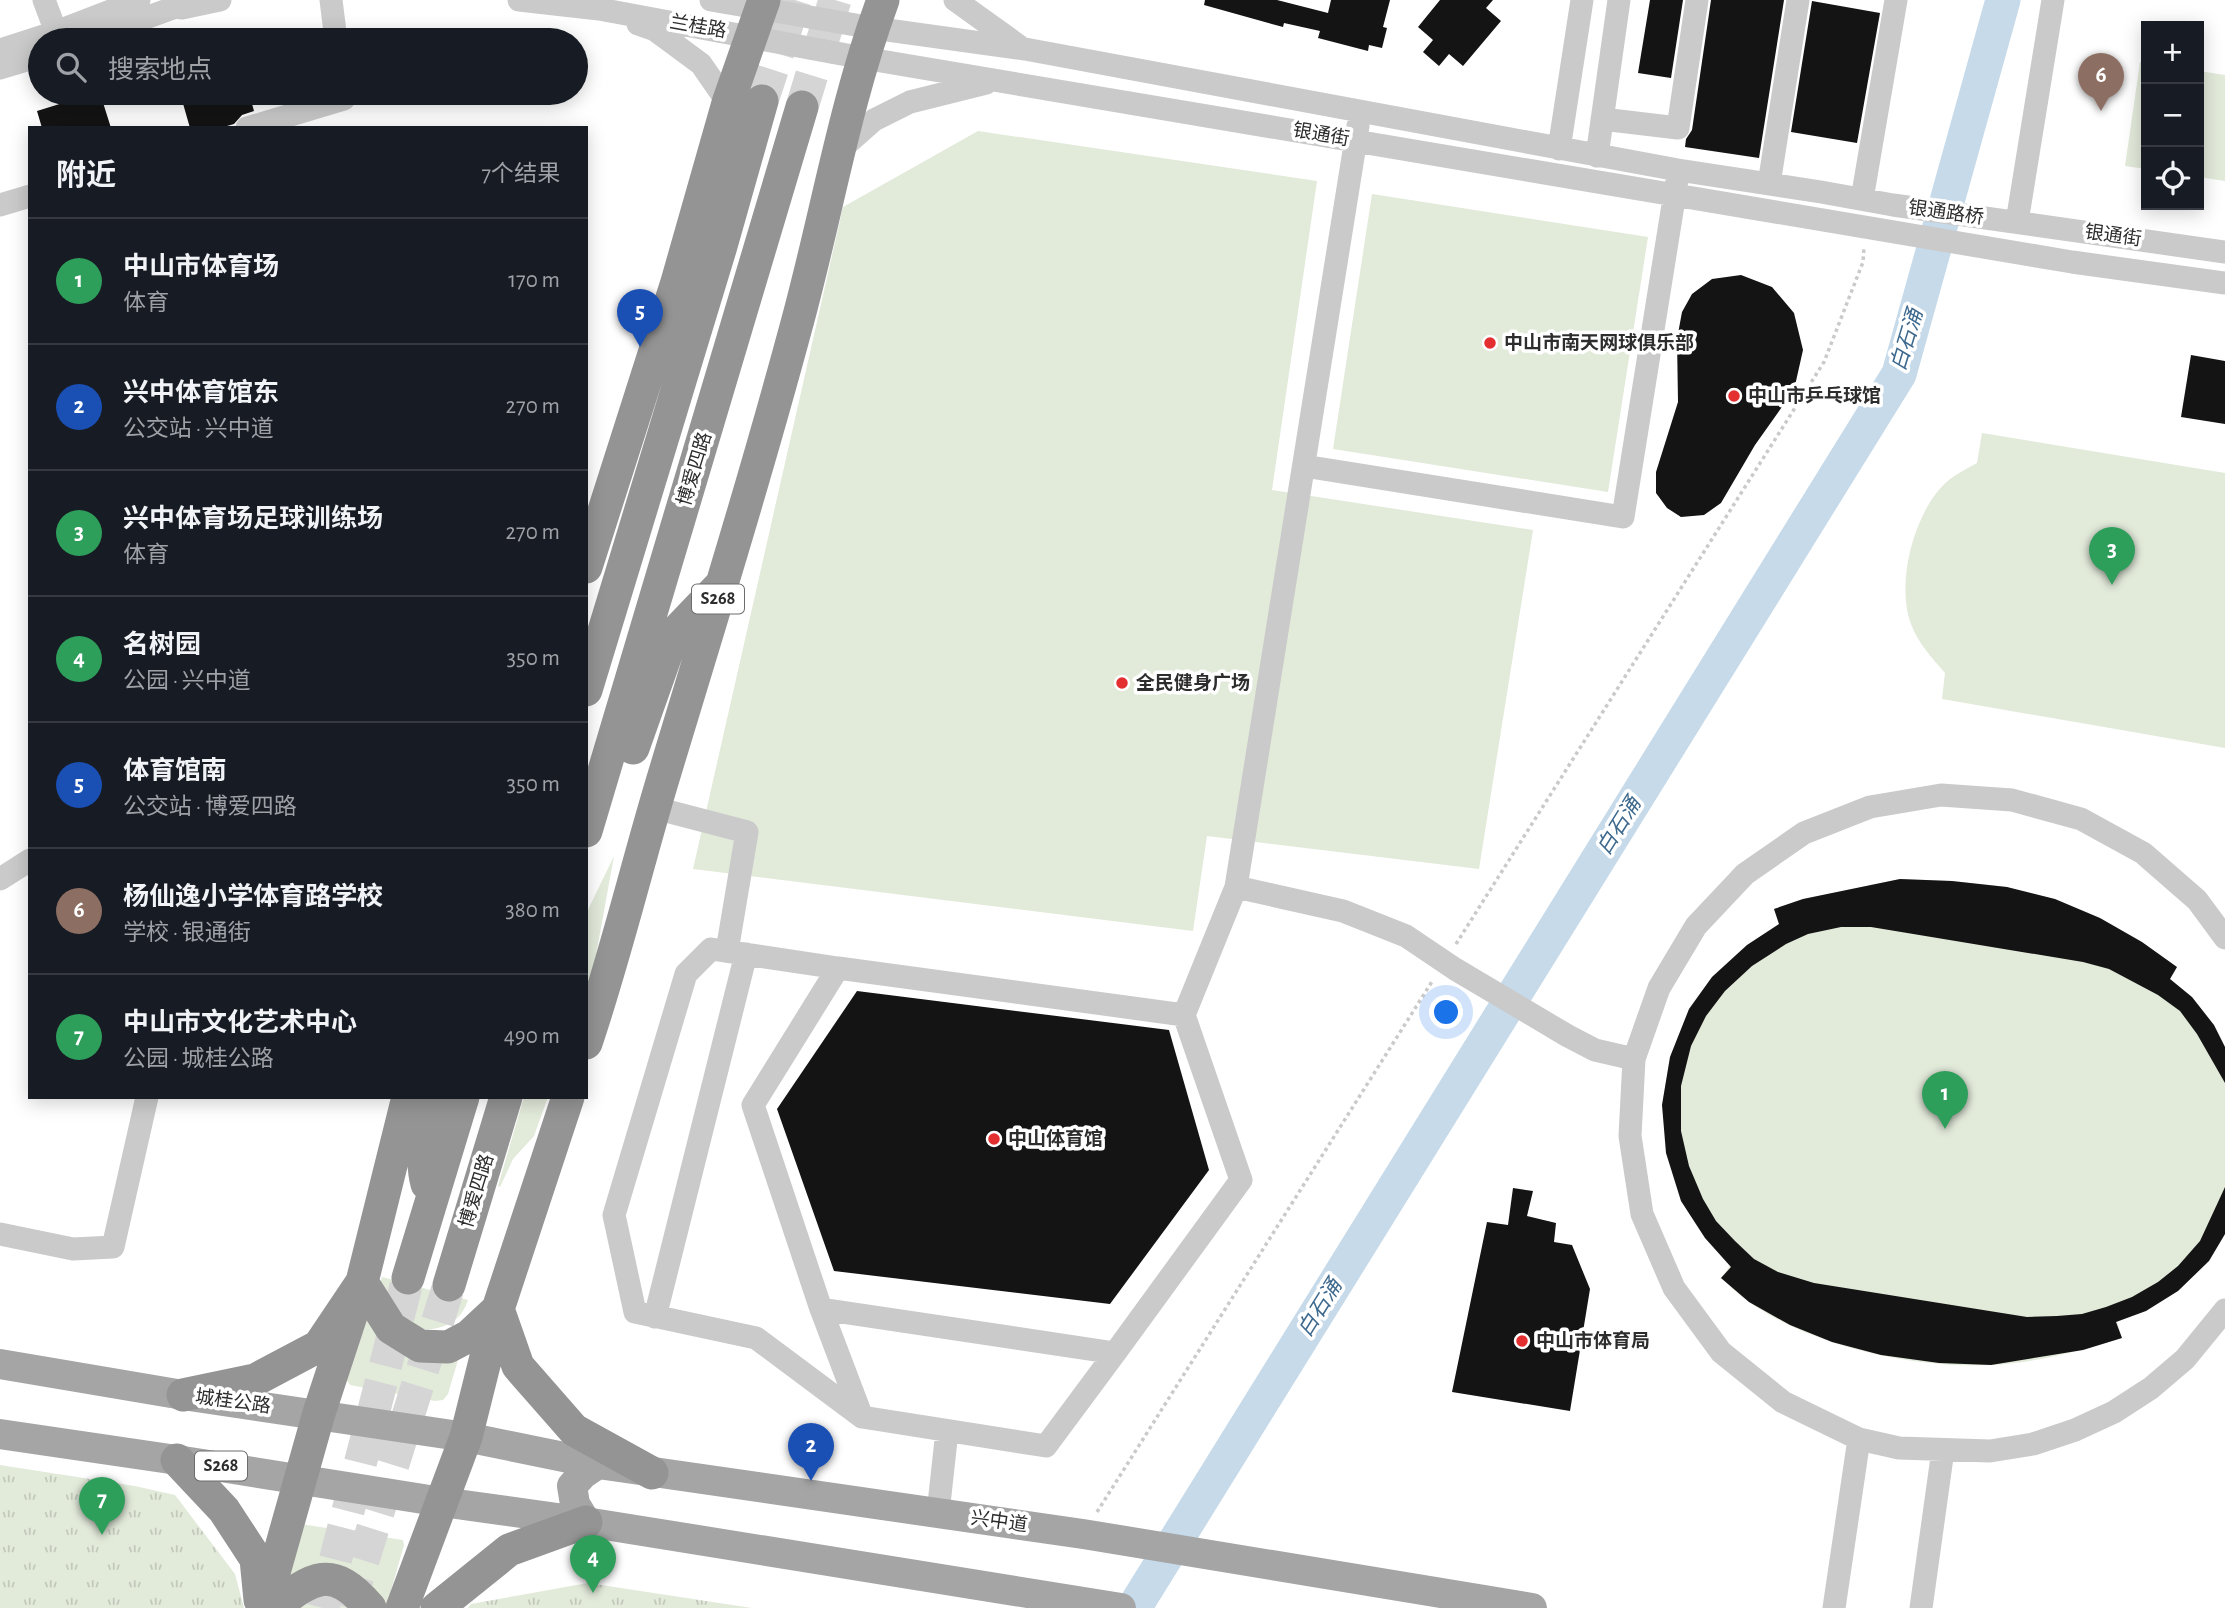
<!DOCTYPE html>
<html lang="zh">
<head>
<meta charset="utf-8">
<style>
	:root { --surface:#171b24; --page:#20242c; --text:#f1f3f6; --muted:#9ea1a6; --line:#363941; --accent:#e32f30 }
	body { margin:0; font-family:"Alegreya Sans","Noto Sans SC",sans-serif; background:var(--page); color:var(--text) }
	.controls { position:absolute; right:21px; top:21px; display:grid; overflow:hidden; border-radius:0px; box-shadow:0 4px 18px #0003 }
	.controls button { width:63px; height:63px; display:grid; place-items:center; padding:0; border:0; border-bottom:2px solid var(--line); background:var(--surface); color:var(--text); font:35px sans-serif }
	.you { position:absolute; left:1447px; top:1013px; width:24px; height:24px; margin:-18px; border:5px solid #fff; border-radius:50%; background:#1a73e8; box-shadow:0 0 0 10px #1a73e833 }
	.badge { display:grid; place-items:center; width:46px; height:46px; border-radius:50%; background:var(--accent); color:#fff; font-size:23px; font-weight:700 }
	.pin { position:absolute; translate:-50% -58px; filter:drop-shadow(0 2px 4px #0008) }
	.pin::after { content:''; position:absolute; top:37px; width:24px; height:21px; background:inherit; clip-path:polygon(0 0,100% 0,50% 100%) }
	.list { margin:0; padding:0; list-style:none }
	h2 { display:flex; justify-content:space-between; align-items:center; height:91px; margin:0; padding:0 28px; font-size:30px }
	h2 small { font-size:23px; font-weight:400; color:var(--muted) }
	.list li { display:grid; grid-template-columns:46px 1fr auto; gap:21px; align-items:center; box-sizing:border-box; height:126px; padding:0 28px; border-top:2px solid var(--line) }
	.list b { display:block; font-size:26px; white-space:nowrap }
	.list p { margin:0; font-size:23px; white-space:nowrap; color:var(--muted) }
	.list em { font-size:23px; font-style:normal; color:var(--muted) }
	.icon { flex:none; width:38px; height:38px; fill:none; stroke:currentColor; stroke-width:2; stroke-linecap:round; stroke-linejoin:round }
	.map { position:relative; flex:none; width:2225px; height:1608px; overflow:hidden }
	.search { position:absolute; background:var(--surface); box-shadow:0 4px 18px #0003; left:28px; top:28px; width:560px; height:77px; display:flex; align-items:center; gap:18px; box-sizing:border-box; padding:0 24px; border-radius:38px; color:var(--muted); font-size:26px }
	.panel { position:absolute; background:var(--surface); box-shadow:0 4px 18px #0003; left:28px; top:126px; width:560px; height:973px; border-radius:0px }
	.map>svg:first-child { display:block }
</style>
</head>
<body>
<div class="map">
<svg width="2225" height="1608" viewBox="0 0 2225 1608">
	<defs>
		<pattern id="park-tufts" width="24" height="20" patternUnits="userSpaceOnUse" patternTransform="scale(1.75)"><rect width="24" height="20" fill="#e2eada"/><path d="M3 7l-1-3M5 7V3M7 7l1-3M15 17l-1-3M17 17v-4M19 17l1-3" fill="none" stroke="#c2c9bb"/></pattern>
	</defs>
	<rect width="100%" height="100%" fill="#fff"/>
	<path fill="#e2eada" d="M 2140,62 L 2146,63 L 2146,169 L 2125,166 Z
		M 2199,71 L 2225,75 L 2225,181 L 2199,177 Z
		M 978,131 L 1317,181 L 1272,490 L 1533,530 L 1479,869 L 1207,836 L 1193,931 L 693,869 L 843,207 Z
		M 1372,194 L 1648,237 L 1608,492 L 1333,449 Z
		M 1982,433 L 2225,473 L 2225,748 L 1942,699 L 1945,673 C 1932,658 1918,643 1911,624 C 1895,582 1915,507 1950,479 C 1958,473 1968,468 1977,463 Z
		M 614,856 L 594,966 L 586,988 L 586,914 Z
		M 1900,879 L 1952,881 L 2007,887 L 2177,967 L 2170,979 C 2196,999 2210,1018 2225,1047 L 2225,1234 L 2209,1261 L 2178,1291 L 2146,1310 L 2117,1322 L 2122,1338 C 2080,1351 2035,1363 1990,1365 C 1913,1368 1814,1347 1749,1302 C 1739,1295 1730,1286 1721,1278 L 1730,1266 L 1705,1238 L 1681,1201 L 1662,1105 L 1670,1057 L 1689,1009 L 1712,977 L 1747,945 L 1779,925 L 1774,909 L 1803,899 Z
		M 524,1097 L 548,1097 L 534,1136 L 513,1159 L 500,1187 L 498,1186 Z
		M 382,1277 L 468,1300 C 459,1329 429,1334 403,1326 L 380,1284 Z
		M 363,1319 L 463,1343 L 448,1394 L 443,1400 L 435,1401 L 350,1385 L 346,1379 Z
		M 301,1524 L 403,1540 L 404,1545 L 386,1608 L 289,1581 Z
		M 317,1591 L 360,1608 L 288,1608 Z"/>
	<path fill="url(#park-tufts)" d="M 0,1465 L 135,1486 L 175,1495 L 235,1574 L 244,1608 L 0,1608 Z
		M 588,1583 L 752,1608 L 468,1608 L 471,1604 Z"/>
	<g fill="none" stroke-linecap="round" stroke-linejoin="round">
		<path stroke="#c6daea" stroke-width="35" d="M 1134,1608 L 1899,374 L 2003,0"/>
	</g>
	<path fill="#141414" d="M 1205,0 L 1277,0 L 1328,13 L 1331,0 L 1390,0 L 1383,27 L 1387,28 L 1382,48 L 1369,45 L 1368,51 L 1318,38 L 1320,31 L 1284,23 L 1283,27 L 1204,5 Z
		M 1440,0 L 1493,0 L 1486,8 L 1501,21 L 1463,66 L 1449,54 L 1439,66 L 1423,52 L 1433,40 L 1418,27 Z
		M 1650,0 L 1683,0 L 1671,78 L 1638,73 Z
		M 1711,0 L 1784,0 L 1759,158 L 1685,147 L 1686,139 L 1692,130 Z
		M 1812,1 L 1880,13 L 1857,143 L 1791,132 Z
		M 95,93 L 100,93 L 111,128 L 42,128 L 37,111 Z
		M 180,93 L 249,93 L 254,111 L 242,115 L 234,124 L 220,128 L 190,128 Z
		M 1741,275 L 1772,287 L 1794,313 L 1803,350 L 1794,390 L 1755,445 L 1721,503 L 1704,515 L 1681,517 L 1667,508 L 1656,493 L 1656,472 L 1678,402 L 1677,339 L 1682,312 L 1692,294 L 1712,279 Z
		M 2191,355 L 2225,361 L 2225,424 L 2181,417 Z
		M 1900,879 L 1952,881 L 2007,887 L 2055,899 L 2100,918 L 2142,942 L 2177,967 L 2170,979 L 2192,997 L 2214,1025 L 2225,1047 L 2225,1083 L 2197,1034 L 2180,1011 L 2158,995 L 2109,969 L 2083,962 L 1871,927 L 1841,927 L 1808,934 L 1786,944 L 1752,966 L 1725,991 L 1706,1016 L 1691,1046 L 1681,1086 L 1681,1131 L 1689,1166 L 1703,1199 L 1716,1221 L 1735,1241 L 1754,1259 L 1778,1272 L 1814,1283 L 2027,1317 L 2057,1316 L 2082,1314 L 2106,1307 L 2132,1297 L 2158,1282 L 2178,1266 L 2200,1241 L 2225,1187 L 2225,1234 L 2209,1261 L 2178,1291 L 2146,1311 L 2116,1322 L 2122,1338 L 2083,1350 L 1991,1365 L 1939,1363 L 1881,1355 L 1832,1342 L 1790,1325 L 1749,1302 L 1721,1278 L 1731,1267 L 1705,1238 L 1681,1201 L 1666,1153 L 1662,1105 L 1670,1057 L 1689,1009 L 1712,977 L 1747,945 L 1779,924 L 1774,909 L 1803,899 Z
		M 857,991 L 1169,1030 L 1209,1170 L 1110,1304 L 834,1271 L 777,1109 Z
		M 1513,1188 L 1533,1191 L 1527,1216 L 1556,1223 L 1554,1242 L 1572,1245 L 1590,1289 L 1570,1411 L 1452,1392 L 1487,1222 L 1508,1225 Z"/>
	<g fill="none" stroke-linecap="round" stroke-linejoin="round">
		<path stroke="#d5d5d5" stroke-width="33" stroke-dasharray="33 17" stroke-linecap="butt" d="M 762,101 L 795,0
			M 802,107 L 835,0
			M 323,1608 L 408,1278
			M 348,1608 L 449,1285"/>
		<path stroke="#cacaca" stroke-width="3.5" stroke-dasharray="3.5 3.5" stroke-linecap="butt" d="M 1456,944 L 1824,362 L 1863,262 L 1864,247
			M 1097,1512 L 1433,980"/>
		<path stroke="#cacaca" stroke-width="23" d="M 44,0 L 56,32
			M 331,0 L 336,40
			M 519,0 L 599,9 L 863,58 L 2072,262 L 2225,283
			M 711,0 L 873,28 L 1025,49 L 1678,170 L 1821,192 L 1893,205 L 2225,252
			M 955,0 L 1019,46
			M 182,8 L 220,0
			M 638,24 L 655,30 L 701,64 L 728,103
			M 85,40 L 195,0
			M 0,50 L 56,32 L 139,0
			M 0,68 L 40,56
			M 1602,119 L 1678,128 L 1697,0
			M 1358,126 L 1236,887 L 1343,911 L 1406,936 L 1455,969 L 1568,1036 L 1595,1050 L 1634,1059
			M 247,128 L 344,99 L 343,93
			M 1559,149 L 1582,0
			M 839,151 L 874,120 L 910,102 L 986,83
			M 1597,156 L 1619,0
			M 1769,184 L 1798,0
			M 1862,199 L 1896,0
			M 0,205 L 30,196
			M 2017,222 L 2053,0
			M 1304,466 L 1623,517 L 1677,180
			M 655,808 L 747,832 L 727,951
			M 0,879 L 30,860
			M 2225,938 L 2197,900 L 2143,853 L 2081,819 L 2012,800 L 1941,795 L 1870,807 L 1804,833 L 1745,874 L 1696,926 L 1659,988 L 1634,1059 L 1630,1136 L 1642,1214 L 1674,1288 L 1721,1352 L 1783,1402 L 1859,1439 L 1899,1448 L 1990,1451 L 2033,1444 L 2075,1430 L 2114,1412 L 2151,1388 L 2185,1359 L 2225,1310
			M 838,968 L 711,949 L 686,974 L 614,1215 L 635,1312 L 756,1338 L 862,1417 L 1046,1446 L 1115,1353
			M 1184,1015 L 838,968 L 753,1105 L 821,1309 L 1115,1353 L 1241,1180 L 1184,1015 L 1236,887
			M 0,1234 L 73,1249 L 113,1247 L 147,1097
			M 821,1309 L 862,1417
			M 655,1317 L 746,954
			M 938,1513 L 947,1431
			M 1834,1608 L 1859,1439
			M 1921,1608 L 1943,1450"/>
		<path stroke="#a5a5a5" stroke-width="30" d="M 0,1364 L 183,1395 L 466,1437 L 598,1464 L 1083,1534 L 1532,1608
			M 0,1434 L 177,1460 L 442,1502 L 586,1522 L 1121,1608
			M 586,1522 L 575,1504 L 572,1486 L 583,1474 L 598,1464"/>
		<path stroke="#949494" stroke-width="33" d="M 586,567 L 677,282 L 728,103 L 764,0
			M 586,690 L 721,246 L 762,101
			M 633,748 L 673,635 L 720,586
			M 586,831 L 802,107
			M 586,1043 C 615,957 636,869 662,782 C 708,630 755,479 796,327 C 826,218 844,106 883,0
			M 427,1184 C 419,1156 429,1125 435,1097
			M 408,1278 L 463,1097
			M 449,1285 L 506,1097
			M 183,1395 L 255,1380 L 319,1346 L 362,1282 L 391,1328 L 420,1346 L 448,1347 L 469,1336 L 498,1309 L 518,1366 L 574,1430 L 652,1473
			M 177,1460 L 224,1510 L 256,1559 L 260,1600
			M 264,1608 L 319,1413 L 362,1282 L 408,1097
			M 273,1608 C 313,1577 332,1563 370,1608
			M 402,1608 L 466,1437 L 498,1309 L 568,1097
			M 437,1608 L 509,1550 L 586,1522"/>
	</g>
	<g fill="#e32f30" stroke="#fff" stroke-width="2.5">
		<circle cx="1490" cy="343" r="7"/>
		<circle cx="1734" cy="396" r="7"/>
		<circle cx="1122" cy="683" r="7"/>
		<circle cx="994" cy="1139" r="7"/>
		<circle cx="1522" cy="1341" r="7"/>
	</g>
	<g text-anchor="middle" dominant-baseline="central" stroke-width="7" stroke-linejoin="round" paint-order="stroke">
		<g fill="#fff" stroke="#6c6c6c" stroke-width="2">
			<rect x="692" y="584.5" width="52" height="29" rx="5"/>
			<rect x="195" y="1451.5" width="52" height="29" rx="5"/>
		</g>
		<g font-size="18" font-weight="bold" fill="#2d2d2d">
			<text x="718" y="599">S268</text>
			<text x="221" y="1466">S268</text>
		</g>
		<g font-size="19" fill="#2d2d2d" stroke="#fff">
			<text transform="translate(698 27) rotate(10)">兰桂路</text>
			<text transform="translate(1321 135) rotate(10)">银通街</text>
			<text transform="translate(1946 213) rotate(8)">银通路桥</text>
			<text transform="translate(2113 236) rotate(8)">银通街</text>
			<text transform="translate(695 469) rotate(-73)">博爱四路</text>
			<text transform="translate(477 1191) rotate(-73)">博爱四路</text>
			<text transform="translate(233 1402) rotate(8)">城桂公路</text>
			<text transform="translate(999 1522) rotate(8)">兴中道</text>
		</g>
		<g font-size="19" font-weight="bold" fill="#2d2d2d" stroke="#fff" text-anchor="start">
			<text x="1504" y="343">中山市南天网球俱乐部</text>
			<text x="1748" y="396">中山市乒乓球馆</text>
			<text x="1136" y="683">全民健身广场</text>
			<text x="1008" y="1139">中山体育馆</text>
			<text x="1536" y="1341">中山市体育局</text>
		</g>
		<g font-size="21" font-style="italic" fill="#3c688d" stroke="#fff">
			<text transform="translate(1907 340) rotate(-73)">白石涌</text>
			<text transform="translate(1619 826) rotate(-58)">白石涌</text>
			<text transform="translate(1320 1308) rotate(-58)">白石涌</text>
		</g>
	</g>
</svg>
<div class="controls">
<button>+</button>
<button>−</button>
<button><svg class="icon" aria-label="locate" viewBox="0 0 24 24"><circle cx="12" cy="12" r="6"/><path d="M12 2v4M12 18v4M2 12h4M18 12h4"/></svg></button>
</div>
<div class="you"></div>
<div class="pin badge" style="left:1945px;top:1129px;background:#2e9e5b">1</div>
<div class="pin badge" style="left:811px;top:1481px;background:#1a4fb4">2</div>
<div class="pin badge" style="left:2112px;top:585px;background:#2e9e5b">3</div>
<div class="pin badge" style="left:593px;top:1593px;background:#2e9e5b">4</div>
<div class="pin badge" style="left:640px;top:347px;background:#1a4fb4">5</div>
<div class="pin badge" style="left:2101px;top:111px;background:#8d6e63">6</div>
<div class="pin badge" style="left:102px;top:1535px;background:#2e9e5b">7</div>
<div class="search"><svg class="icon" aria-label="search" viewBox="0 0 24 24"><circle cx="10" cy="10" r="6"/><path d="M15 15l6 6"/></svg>搜索地点</div>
<section class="panel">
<h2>附近<small>7个结果</small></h2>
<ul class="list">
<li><span class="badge" style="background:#2e9e5b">1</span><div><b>中山市体育场</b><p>体育</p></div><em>170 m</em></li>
<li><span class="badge" style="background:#1a4fb4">2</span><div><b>兴中体育馆东</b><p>公交站 · 兴中道</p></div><em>270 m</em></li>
<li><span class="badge" style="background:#2e9e5b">3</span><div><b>兴中体育场足球训练场</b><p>体育</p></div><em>270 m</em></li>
<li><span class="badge" style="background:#2e9e5b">4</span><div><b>名树园</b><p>公园 · 兴中道</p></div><em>350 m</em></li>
<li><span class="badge" style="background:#1a4fb4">5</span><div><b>体育馆南</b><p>公交站 · 博爱四路</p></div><em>350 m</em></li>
<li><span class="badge" style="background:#8d6e63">6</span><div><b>杨仙逸小学体育路学校</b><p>学校 · 银通街</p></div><em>380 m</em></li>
<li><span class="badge" style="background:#2e9e5b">7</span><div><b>中山市文化艺术中心</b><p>公园 · 城桂公路</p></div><em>490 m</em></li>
</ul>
</section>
</div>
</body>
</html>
